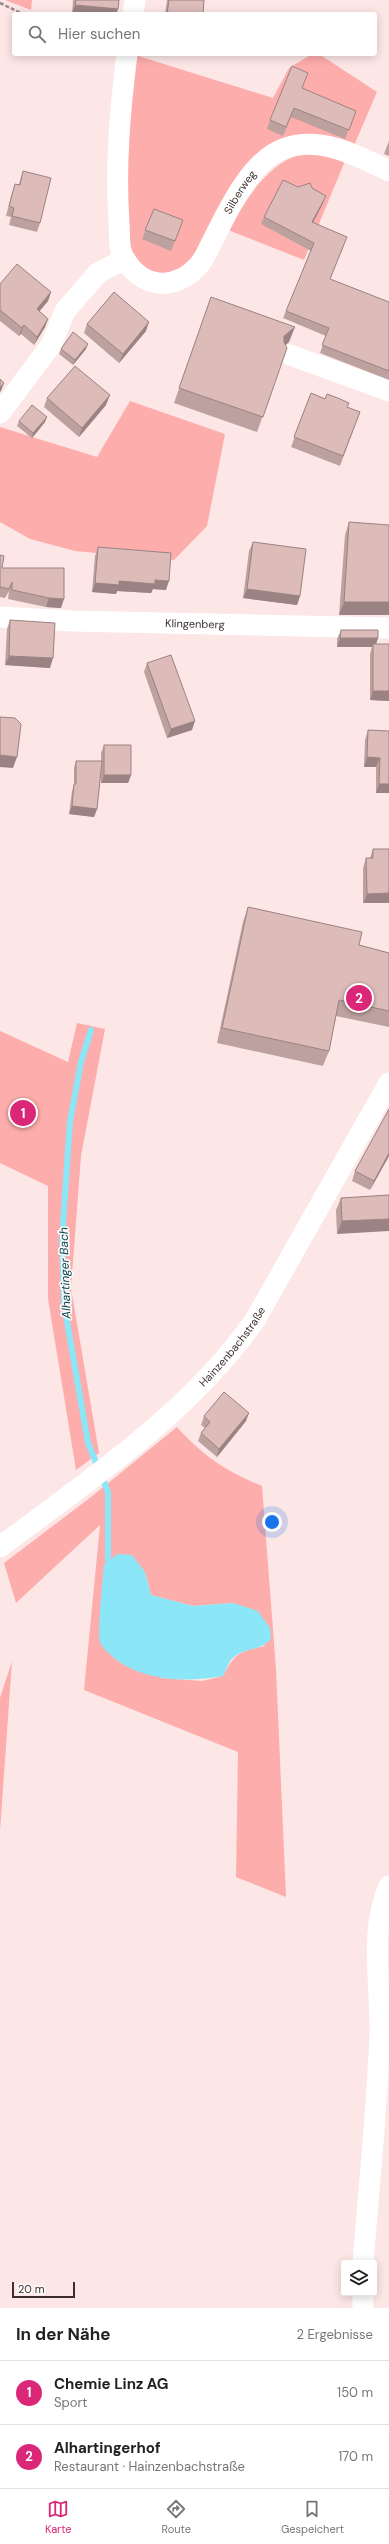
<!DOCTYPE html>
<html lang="de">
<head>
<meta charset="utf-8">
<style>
	:root { --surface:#fff; --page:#f6f6f6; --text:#222; --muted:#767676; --line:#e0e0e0; --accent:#db2777 }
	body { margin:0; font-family:"DM Sans",sans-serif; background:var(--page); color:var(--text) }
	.controls { position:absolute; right:12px; bottom:12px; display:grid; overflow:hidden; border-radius:4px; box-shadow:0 2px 10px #0003 }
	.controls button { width:36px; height:36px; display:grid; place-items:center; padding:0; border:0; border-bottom:1px solid var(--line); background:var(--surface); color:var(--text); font:20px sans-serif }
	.scale { position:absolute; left:12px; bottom:10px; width:63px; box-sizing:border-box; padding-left:4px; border:2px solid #3c2f2e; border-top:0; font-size:11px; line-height:14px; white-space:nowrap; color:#3c2f2e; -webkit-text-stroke:3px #fafafa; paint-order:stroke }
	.you { position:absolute; left:272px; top:1522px; width:14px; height:14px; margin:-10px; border:3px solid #fff; border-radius:50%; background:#1a73e8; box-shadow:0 0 0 6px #1a73e833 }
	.badge { display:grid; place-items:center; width:26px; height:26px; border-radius:50%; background:var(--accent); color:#fff; font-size:13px; font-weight:700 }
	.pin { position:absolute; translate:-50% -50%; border:2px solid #fff; box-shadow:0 1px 4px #0006 }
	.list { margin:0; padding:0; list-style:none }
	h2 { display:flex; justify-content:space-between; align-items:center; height:52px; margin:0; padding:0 16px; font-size:17px }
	h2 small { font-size:13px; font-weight:400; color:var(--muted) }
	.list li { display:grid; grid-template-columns:26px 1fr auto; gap:12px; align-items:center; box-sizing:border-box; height:64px; padding:0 16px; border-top:1px solid var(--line) }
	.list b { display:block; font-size:15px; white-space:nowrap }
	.list p { margin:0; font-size:13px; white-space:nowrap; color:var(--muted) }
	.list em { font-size:13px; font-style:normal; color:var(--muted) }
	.icon { flex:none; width:22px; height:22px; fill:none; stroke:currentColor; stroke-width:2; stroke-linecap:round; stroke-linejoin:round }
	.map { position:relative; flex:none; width:389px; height:2308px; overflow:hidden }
	.search { position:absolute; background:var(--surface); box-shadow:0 2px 10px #0003; left:12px; right:12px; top:12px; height:44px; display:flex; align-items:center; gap:10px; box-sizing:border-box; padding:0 14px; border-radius:4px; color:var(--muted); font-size:15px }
	.sheet { height:180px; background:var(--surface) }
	nav { display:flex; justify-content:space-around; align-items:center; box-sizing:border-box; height:56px; border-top:1px solid var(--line); background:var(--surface); font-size:11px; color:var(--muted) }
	nav a { display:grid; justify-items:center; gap:2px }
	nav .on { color:var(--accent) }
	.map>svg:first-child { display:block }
</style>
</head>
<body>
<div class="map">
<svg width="389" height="2308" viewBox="0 0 389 2308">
	<rect width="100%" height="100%" fill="#fce7e6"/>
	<path fill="#fdadab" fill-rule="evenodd" d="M 5,0 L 32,0 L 31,10 Z
		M 312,54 L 319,54 L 377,92 L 353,148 L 285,140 L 189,265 L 160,275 L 147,270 L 134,257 L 129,244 L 123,185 L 135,55 L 273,98 L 289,68 Z
		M 308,152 L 345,161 L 304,260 L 228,230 C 248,197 268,161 308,152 Z
		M 130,401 L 225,434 L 207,526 L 174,560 L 75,551 L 30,539 L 0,522 L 0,427 L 97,457 Z
		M 77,1023 L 105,1029 L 81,1156 L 71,1288 L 99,1453 L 76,1470 L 48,1299 L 48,1186 L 0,1163 L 0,1031 L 68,1062 Z
		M 177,1427 C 204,1457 226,1471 262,1486 L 276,1669 L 286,1897 L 236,1877 L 238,1752 L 84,1690 L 100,1525 L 16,1603 L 4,1563 L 91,1497 ZM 145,1572 L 151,1595 L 193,1606 L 233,1603 L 265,1646 C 239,1652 236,1652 223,1676 L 202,1681 L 160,1678 Z
		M 12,1661 L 0,1831 L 0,1698 Z"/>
	<path fill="#8be6f8" d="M 117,1554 L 132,1555 L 145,1572 L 151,1595 L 193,1606 L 233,1603 L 258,1611 L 270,1628 L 271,1639 C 261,1651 246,1647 234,1657 C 229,1660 226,1671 223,1676 C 187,1683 143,1681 114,1658 C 109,1653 102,1648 100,1642 C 97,1634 103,1577 104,1565 Z"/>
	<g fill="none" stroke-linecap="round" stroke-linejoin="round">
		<path stroke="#8be6f8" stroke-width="6" d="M 91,1030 L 81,1062 L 70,1121 L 62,1239 L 64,1304 L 88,1443 L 108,1492 L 108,1560"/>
		<path stroke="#9c8b8a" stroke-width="2.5" stroke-dasharray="4 2" stroke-linecap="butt" d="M 0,3 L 23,14"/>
		<g stroke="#fff" stroke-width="21">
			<path d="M 133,14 L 135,0"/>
			<path id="s1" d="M 127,54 C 120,111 115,166 119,223 C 120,233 118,247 123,256 C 140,288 174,293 199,265 C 205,258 209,247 214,238 C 228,210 251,161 283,149 C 320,135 356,155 389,171"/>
			<path d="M 290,355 L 389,391"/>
			<path d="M 0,413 L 51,345 L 65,311 L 98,273 L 125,259"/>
			<path id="s2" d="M 0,617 L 73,621 L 389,628"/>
			<path id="s3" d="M 0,1547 C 90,1479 189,1414 255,1320 L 389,1083"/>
			<path d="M 363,2263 C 369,2186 377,2110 380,2033 C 381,1985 369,1930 389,1886"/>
			<path d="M 363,2293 L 363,2308"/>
		</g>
	</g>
	<path fill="#bda19f" d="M 73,0 L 119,0 L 118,9 L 116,14 L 72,14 Z
		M 167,0 L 204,0 L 203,14 L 165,14 Z
		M 302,89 L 356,111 L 345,139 L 291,117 L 283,136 L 267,129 L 270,120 Z
		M 389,141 L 389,156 L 384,154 Z
		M 23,171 L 40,223 L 37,232 L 9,225 L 11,217 L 6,216 L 12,193 L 15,184 L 19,184 Z
		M 298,187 L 312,188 L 323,203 L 313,223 L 344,245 L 330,279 L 389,302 L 389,380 L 320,353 L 326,336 L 283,318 L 311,251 L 261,224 L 264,217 Z
		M 154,209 L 183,220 L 171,251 L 142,239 Z
		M 0,284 L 51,292 L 48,301 L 39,311 L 48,319 L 45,327 L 34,345 L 21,334 L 19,336 L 0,321 Z
		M 211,297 L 289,342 L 285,345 L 287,348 L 257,432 L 174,403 Z
		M 87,324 L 146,331 L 119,363 L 84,333 Z
		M 61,349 L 86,349 L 73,365 L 59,354 Z
		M 311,393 L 360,412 L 340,466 L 291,447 Z
		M 47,398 L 106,405 L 79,437 L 44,407 Z
		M 19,421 L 45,422 L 32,438 L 17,426 Z
		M 349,522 L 389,525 L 339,615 L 345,535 Z
		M 253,542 L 300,596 L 297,605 L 243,598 L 249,551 Z
		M 98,547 L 166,590 L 153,589 L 151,593 L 117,591 L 116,594 L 92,592 L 95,556 Z
		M 0,555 L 2,568 L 64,568 L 61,608 L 46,607 L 8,599 L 9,591 L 5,598 L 0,597 Z
		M 10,620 L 50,668 L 5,665 L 7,629 Z
		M 341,630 L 378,638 L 376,644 L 389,644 L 389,701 L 370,700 L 370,654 L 372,647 L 337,647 L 337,639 Z
		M 147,663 L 192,730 L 167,738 L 144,672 Z
		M 368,730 L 389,731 L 389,793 L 376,793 L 376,767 L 364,767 L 365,740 Z
		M 104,745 L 131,775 L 128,783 L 101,783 L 101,774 L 97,809 L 94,817 L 69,814 L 72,791 L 74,786 L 74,768 L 76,761 L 101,761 L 101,753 Z
		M 373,849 L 389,849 L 363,903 L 363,868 L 366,858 L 370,858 Z
		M 248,907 L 359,945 L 389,953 L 389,1027 L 336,1016 L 329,1051 L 323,1066 L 217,1043 L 243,922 Z
		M 389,1156 L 370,1190 L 352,1181 L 355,1171 Z
		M 389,1195 L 337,1234 L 336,1210 L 341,1198 Z
		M 204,1416 L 246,1421 L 217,1457 L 198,1441 L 201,1433 L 205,1428 L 201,1425 Z"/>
	<path fill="#9a8382" d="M 75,5 L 118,9 L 116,14 L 72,14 Z
		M 326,196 L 323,203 L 309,230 L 312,222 Z
		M 51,292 L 48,301 L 34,318 L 37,309 Z
		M 48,319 L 45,327 L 34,345 L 37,337 Z
		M 149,322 L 146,331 L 119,363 L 123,354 Z
		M 24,325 L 21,334 L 19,336 L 22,328 Z
		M 295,327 L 289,342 L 279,351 L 284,336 Z
		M 88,344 L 86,349 L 73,365 L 75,360 Z
		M 4,383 L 1,391 L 0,392 L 0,388 Z
		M 110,395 L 106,405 L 79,437 L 82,428 Z
		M 47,417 L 45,422 L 32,438 L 33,433 Z
		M 155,580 L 169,581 L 166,590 L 153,589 L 151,593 L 117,591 L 116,594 L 92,592 L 95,583 L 119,581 Z
		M 247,589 L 300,596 L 297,605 L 243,598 Z
		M 49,598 L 64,599 L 61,608 L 46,607 Z
		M 344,602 L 389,602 L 389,615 L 339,615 Z
		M 340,638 L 378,638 L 375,647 L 373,644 L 372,647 L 337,647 Z
		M 9,656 L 53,658 L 50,668 L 5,665 Z
		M 373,691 L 389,691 L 389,701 L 370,700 Z
		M 195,721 L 192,730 L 167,738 L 171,729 Z
		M 0,755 L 17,757 L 13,768 L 0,767 Z
		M 367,757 L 380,758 L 376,767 L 364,767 Z
		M 104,775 L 131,775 L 128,783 L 101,783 Z
		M 379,784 L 389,784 L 389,793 L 376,793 Z
		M 72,806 L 97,809 L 94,817 L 69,814 Z
		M 389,893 L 389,903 L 363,903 L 367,894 Z
		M 389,1153 L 389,1156 L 370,1190 L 374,1181 Z
		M 389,1219 L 389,1231 L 337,1234 L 342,1221 Z
		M 249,1413 L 246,1421 L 217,1457 L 219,1449 Z"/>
	<path fill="#dcbbb9" stroke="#9a8382" d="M 76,0 L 119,0 L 118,9 L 75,5 Z
		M 169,0 L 204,0 L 203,14 L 167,14 Z
		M 292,66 L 308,73 L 302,88 L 356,111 L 349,130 L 294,108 L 286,127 L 270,120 Z
		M 23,171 L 51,178 L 40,223 L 12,216 L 14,208 L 9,206 L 15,184 L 20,185 Z
		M 283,180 L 298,187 L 310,183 L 312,188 L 326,196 L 312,222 L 347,237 L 330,279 L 389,302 L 389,371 L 322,345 L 329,328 L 286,311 L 314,243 L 264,217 Z
		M 154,209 L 183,220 L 175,241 L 145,230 Z
		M 17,264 L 51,292 L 37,309 L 48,319 L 37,337 L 24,325 L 22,328 L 0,310 L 0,284 Z
		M 114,292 L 149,322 L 123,354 L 87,324 Z
		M 211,297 L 295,327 L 284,336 L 284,342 L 287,348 L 263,417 L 179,388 Z
		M 73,332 L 88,344 L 75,360 L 61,349 Z
		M 75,366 L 110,395 L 82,428 L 47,398 Z
		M 0,379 L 4,383 L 0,388 Z
		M 311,393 L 325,399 L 327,394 L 338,398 L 349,403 L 347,407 L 360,412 L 343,456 L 294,437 Z
		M 32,405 L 47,417 L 33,433 L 19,421 Z
		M 349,522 L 389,525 L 389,602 L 344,602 Z
		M 253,542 L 306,549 L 300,596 L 247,589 Z
		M 98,547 L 171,553 L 169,581 L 155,580 L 155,584 L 119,581 L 119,585 L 95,583 Z
		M 0,555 L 4,556 L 2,568 L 64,568 L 64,599 L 49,598 L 12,590 L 12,582 L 9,589 L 0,587 Z
		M 10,620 L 55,623 L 53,658 L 9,656 Z
		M 341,630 L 378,630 L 378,638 L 340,638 Z
		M 373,644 L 389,644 L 389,691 L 373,691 Z
		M 171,655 L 195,721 L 171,729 L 147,663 Z
		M 0,717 L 15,718 L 21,724 L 17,757 L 0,755 Z
		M 368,730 L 389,731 L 389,784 L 379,784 L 380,758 L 367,757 Z
		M 104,745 L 131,745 L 131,775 L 104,775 Z
		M 76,761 L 102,761 L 97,809 L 72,806 L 74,784 L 76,784 Z
		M 373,849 L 389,849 L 389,893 L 367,894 L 366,858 L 373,858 Z
		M 248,907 L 362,932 L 359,945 L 389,953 L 389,1011 L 339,1000 L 329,1051 L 222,1028 Z
		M 389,1109 L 389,1153 L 374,1181 L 355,1171 Z
		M 389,1195 L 389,1219 L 342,1221 L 341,1198 Z
		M 224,1392 L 249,1413 L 219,1449 L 201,1433 L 210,1422 L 204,1416 Z"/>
	<g text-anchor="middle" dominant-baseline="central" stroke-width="3.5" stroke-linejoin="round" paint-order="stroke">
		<g font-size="11" fill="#3c2f2e" stroke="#fafafa">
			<text stroke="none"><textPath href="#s1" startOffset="379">Silberweg</textPath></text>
			<text stroke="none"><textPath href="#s2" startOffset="195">Klingenberg</textPath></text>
			<text stroke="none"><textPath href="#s3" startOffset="308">Hainzenbachstraße</textPath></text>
		</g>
		<g font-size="12" font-style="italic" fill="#0e464f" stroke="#fafafa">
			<text transform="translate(65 1273) rotate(-92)">Alhartinger Bach</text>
		</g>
	</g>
</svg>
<div class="controls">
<button><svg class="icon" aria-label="layers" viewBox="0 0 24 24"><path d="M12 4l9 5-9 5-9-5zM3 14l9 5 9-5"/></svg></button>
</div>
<div class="scale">20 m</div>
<div class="you"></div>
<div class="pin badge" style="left:23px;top:1113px">1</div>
<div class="pin badge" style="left:359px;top:998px">2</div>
<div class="search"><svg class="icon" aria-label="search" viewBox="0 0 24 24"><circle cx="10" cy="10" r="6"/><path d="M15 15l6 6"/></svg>Hier suchen</div>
</div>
<section class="sheet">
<h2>In der Nähe<small>2 Ergebnisse</small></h2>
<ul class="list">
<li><span class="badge">1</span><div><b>Chemie Linz AG</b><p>Sport</p></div><em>150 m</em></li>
<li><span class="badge">2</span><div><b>Alhartingerhof</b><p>Restaurant · Hainzenbachstraße</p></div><em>170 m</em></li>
</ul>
</section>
<nav>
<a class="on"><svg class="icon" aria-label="map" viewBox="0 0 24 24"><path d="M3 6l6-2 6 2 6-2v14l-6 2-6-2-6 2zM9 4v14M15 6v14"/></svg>Karte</a>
<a><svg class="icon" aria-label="directions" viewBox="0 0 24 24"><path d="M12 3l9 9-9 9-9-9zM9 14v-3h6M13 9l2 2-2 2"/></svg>Route</a>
<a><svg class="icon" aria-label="saved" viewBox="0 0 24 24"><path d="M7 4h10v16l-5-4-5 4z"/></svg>Gespeichert</a>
</nav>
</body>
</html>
